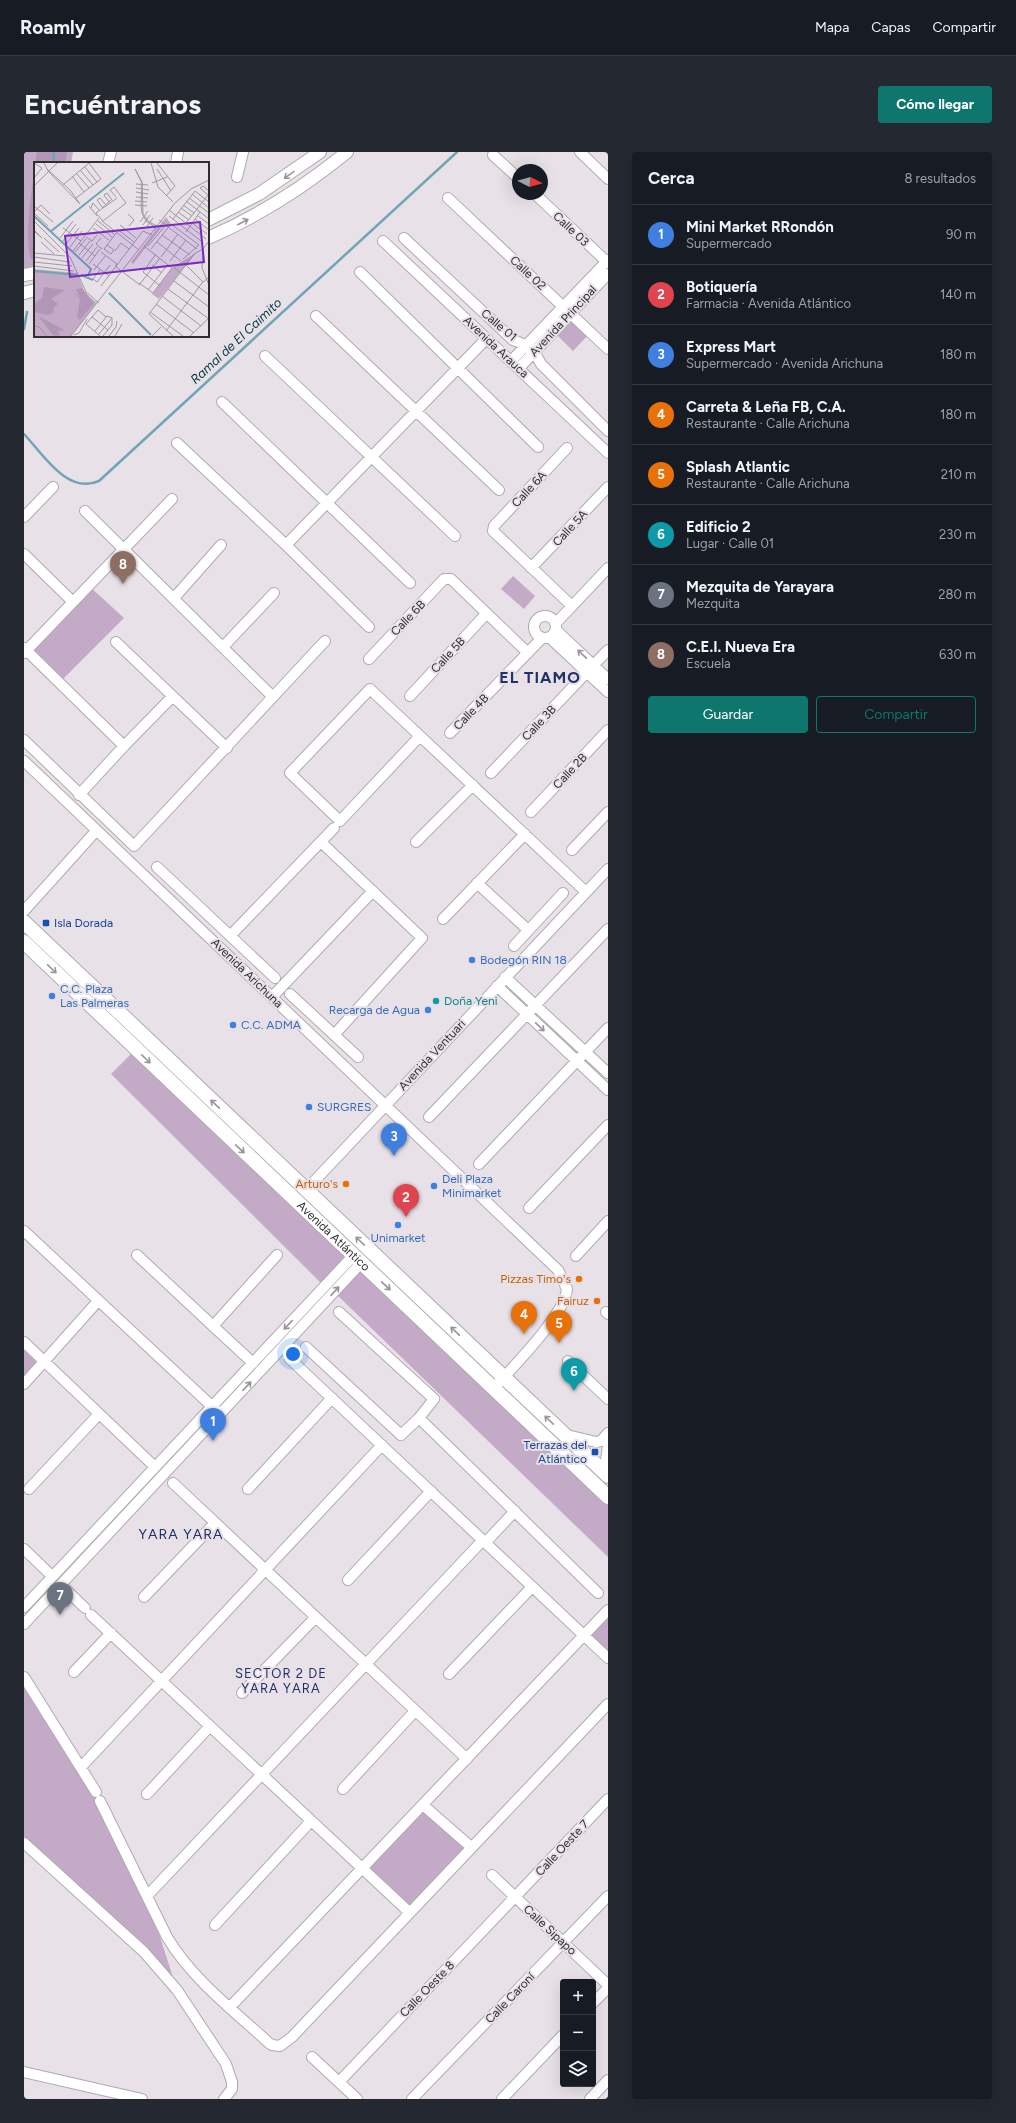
<!DOCTYPE html>
<html lang="es">
<head>
<meta charset="utf-8">
<style>
	:root { --surface:#171b24; --page:#242831; --text:#f1f3f6; --muted:#9ea1a6; --line:#363941; --accent:#0f766e }
	body { margin:0; font-family:Figtree,sans-serif; background:var(--page); color:var(--text) }
	.controls { position:absolute; right:12px; bottom:12px; display:grid; overflow:hidden; border-radius:4px; box-shadow:0 4px 16px #0002 }
	.controls button { width:36px; height:36px; display:grid; place-items:center; padding:0; border:0; border-bottom:1px solid var(--line); background:var(--surface); color:var(--text); font:20px sans-serif }
	.compass { position:absolute; left:488px; top:12px; width:36px; height:36px; border-radius:50%; background:var(--surface); box-shadow:0 4px 16px #0002; rotate:96deg }
	.you { position:absolute; left:269px; top:1202px; width:14px; height:14px; margin:-10px; border:3px solid #fff; border-radius:50%; background:#1a73e8; box-shadow:0 0 0 6px #1a73e833 }
	.badge { display:grid; place-items:center; width:26px; height:26px; border-radius:50%; background:var(--accent); color:#fff; font-size:13px; font-weight:700 }
	.pin { position:absolute; translate:-50% -33px; filter:drop-shadow(0 1px 2px #0008) }
	.pin::after { content:''; position:absolute; top:21px; width:14px; height:12px; background:inherit; clip-path:polygon(0 0,100% 0,50% 100%) }
	.list { margin:0; padding:0; list-style:none }
	h2 { display:flex; justify-content:space-between; align-items:center; height:52px; margin:0; padding:0 16px; font-size:17px }
	h2 small { font-size:13px; font-weight:400; color:var(--muted) }
	.list li { display:grid; grid-template-columns:26px 1fr auto; gap:12px; align-items:center; box-sizing:border-box; height:60px; padding:0 16px; border-top:1px solid var(--line) }
	.list b { display:block; font-size:15px; white-space:nowrap }
	.list p { margin:0; font-size:13px; white-space:nowrap; color:var(--muted) }
	.list em { font-size:13px; font-style:normal; color:var(--muted) }
	.actions { display:flex; gap:8px; padding:12px 16px }
	.actions a { flex:1; padding:9px 0; border:1px solid var(--accent); border-radius:4px; text-align:center; font-size:14px; color:var(--accent) }
	.actions .main { background:var(--accent); color:#fff }
	.icon { flex:none; width:22px; height:22px; fill:none; stroke:currentColor; stroke-width:2; stroke-linecap:round; stroke-linejoin:round }
	.map { position:relative; flex:none; width:584px; height:1947px; overflow:hidden; border-radius:4px }
	header { display:flex; align-items:center; gap:24px; box-sizing:border-box; height:56px; padding:0 20px; background:var(--surface); border-bottom:1px solid var(--line) }
	header strong { font-size:19px }
	nav { display:flex; gap:22px; margin-inline-start:auto; font-size:14px }
	.intro { display:flex; align-items:center; justify-content:space-between; box-sizing:border-box; height:96px; padding:0 24px }
	h1 { margin:0; font-size:28px }
	.button { padding:10px 18px; border-radius:4px; background:var(--accent); color:#fff; font-size:14px; font-weight:700 }
	main { display:flex; gap:24px; padding:0 24px }
	aside { flex:1; background:var(--surface); border-radius:4px; box-shadow:0 4px 16px #0002 }
	.map>svg:first-child { display:block }
</style>
</head>
<body>
<header>
<strong>Roamly</strong>
<nav><a>Mapa</a><a>Capas</a><a>Compartir</a></nav>
</header>
<div class="intro"><h1>Encuéntranos</h1><a class="button">Cómo llegar</a></div>
<main>
<div class="map">
<svg width="584" height="1947" viewBox="0 0 584 1947">
	<rect width="100%" height="100%" fill="#e8e1e8"/>
	<path fill="#c3aac6" d="M 0,0 L 49,0 L 47,11 L 11,11 L 11,121 L 0,123 Z
		M 549,168 L 564,183 L 549,199 L 533,183 Z
		M 489,424 L 511,444 L 500,457 L 477,437 Z
		M 64,433 L 100,466 L 35,531 L 2,498 Z
		M 112,897 L 584,1345 L 584,1405 L 310,1140 L 196,1263 L 188,1254 L 300,1134 L 87,922 Z
		M 0,1190 L 21,1210 L 0,1232 Z
		M 584,1458 L 584,1506 L 560,1484 Z
		M 0,1529 L 72,1640 L 123,1744 L 153,1838 L 0,1691 Z
		M 399,1653 L 447,1695 L 385,1760 L 339,1716 Z"/>
	<path fill="#b395b7" d="M 13,0 L 43,0 L 41,11 L 11,11 Z
		M 11,14 L 11,107 L 7,107 C 0,88 8,36 11,14 Z"/>
	<g fill="none" stroke-linecap="round" stroke-linejoin="round">
		<path stroke="#71a5b4" stroke-width="2.5" d="M 29,11 L 30,0
			M 0,177 L 3,160
			M 0,282 C 19,302 43,343 75,329 L 433,0"/>
		<g stroke="#b0aab0" stroke-width="12">
			<path id="minor" d="M 556,0 L 584,27
				M 469,3 L 494,26
				M 84,11 L 87,0
				M 152,11 L 154,0
				M 213,25 L 219,0
				M 511,42 L 584,111
				M 424,46 L 584,197
				M 380,86 L 489,188 C 504,193 510,198 517,212 L 584,279
				M 359,89 L 584,301
				M 336,120 L 514,295
				M 292,164 L 475,338
				M 241,204 L 431,384
				M 487,209 L 584,108
				M 495,216 L 584,122
				M 198,250 L 386,431
				M 153,291 L 262,393 L 345,475
				M 543,296 L 470,374 L 469,379 L 548,454
				M 61,359 L 249,545
				M 0,365 L 29,335
				M 262,393 L 463,186
				M 0,402 L 49,450
				M 507,416 L 584,335
				M 150,446 L 197,393
				M510 475a11 11 0 1 1 22 0a11 11 0 1 1-22 0Z
				M 532,471 L 584,416
				M 532,478 L 584,527
				M 525,485 L 584,540
				M 92,490 L 203,596
				M 199,495 L 250,441
				M 0,496 L 100,594
				M 0,501 L 148,347
				M 345,507 L 420,427 L 427,427 L 504,501
				M 386,544 L 462,462
				M 426,581 L 518,486
				M 396,584 L 316,669 L 266,621 L 346,537 L 562,740
				M 0,588 L 110,694 L 301,489
				M 0,609 L 534,1118 L 543,1137 C 541,1163 488,1216 469,1237
				M 467,621 L 584,498
				M 55,643 L 100,594 L 148,545
				M 507,660 L 584,578
				M 297,690 L 398,786 L 310,883
				M 392,690 L 449,633
				M 548,698 L 584,660
				M 133,715 L 251,826
				M 453,731 L 504,778
				M 0,759 L 72,679
				M 419,767 L 501,682
				M 206,784 L 310,676
				M 490,794 L 539,741
				M 481,825 L 584,921
				M 473,834 L 584,938
				M 266,842 L 334,905
				M 248,845 L 349,739
				M 405,965 L 584,777
				M 455,1012 L 584,876
				M 282,1038 L 584,717
				M 505,1056 L 584,973
				M 0,1079 L 192,1258
				M 113,1103 L 189,1174
				M 552,1104 L 584,1069
				M 315,1160 L 410,1247 L 395,1266 L 574,1441
				M 582,1160 L 584,1162
				M 0,1190 L 131,1315
				M 282,1195 L 377,1283 L 395,1266
				M 266,1207 L 584,1506
				M 544,1209 L 584,1247
				M 229,1211 L 189,1174 L 253,1103
				M 0,1232 L 74,1149
				M 543,1283 L 572,1290 L 577,1289 L 584,1281
				M 584,1294 L 582,1308 L 584,1315
				M 149,1331 L 443,1607
				M 5,1337 L 75,1262
				M 224,1337 L 308,1246
				M 461,1391 L 491,1359
				M 0,1397 L 28,1424
				M 324,1428 L 407,1339
				M 37,1433 L 61,1456
				M 120,1445 L 191,1371
				M 0,1455 L 329,1104
				M 67,1463 L 385,1760
				M 0,1472 L 337,1111
				M 50,1520 L 87,1481
				M 425,1522 L 508,1435
				M 0,1525 L 72,1640
				M 218,1541 L 291,1466
				M 57,1615 L 358,1293
				M 319,1637 L 391,1559
				M 123,1642 L 186,1574
				M 76,1649 L 143,1785 C 168,1827 209,1858 245,1891 L 248,1893 L 256,1894 L 268,1885 L 584,1552
				M 399,1653 L 447,1695
				M 0,1691 L 120,1800 L 153,1838 L 202,1912 L 208,1930 L 208,1937 L 200,1947
				M 468,1723 L 584,1833
				M 123,1744 L 459,1388
				M 191,1773 L 287,1669
				M 569,1851 L 584,1836
				M 206,1855 L 584,1458
				M 288,1905 L 333,1947
				M 0,1920 L 118,1947
				M 315,1930 L 584,1647
				M 388,1947 L 584,1744
				M 478,1947 L 539,1883
				M 566,1947 L 584,1928"/>
		</g>
		<g stroke="#b0aab0" stroke-width="14">
			<path id="tertiary" d="M 184,68 L 235,42 L 296,0
				M 184,86 C 235,64 280,35 323,0
				M 0,123 L 11,121
				M 0,141 L 11,138"/>
		</g>
		<g stroke="#b0aab0" stroke-width="16">
			<g id="secondary">
				<path d="M 0,770 L 584,1324"/>
				<path id="s1" d="M 0,790 L 584,1345"/>
			</g>
		</g>
		<use href="#minor" stroke="#fff" stroke-width="10"/>
		<use href="#tertiary" stroke="#fff" stroke-width="12"/>
		<use href="#secondary" stroke="#fff" stroke-width="14"/>
	</g>
	<defs><path id="oneway-shaft" d="M-6 0H5M1.5-3L5.5 0L1.5 3" fill="none" stroke-width="1.6" stroke-linecap="round" stroke-linejoin="round"/></defs>
	<g stroke="#989698">
		<use href="#oneway-shaft" transform="translate(265 23) rotate(145)"/>
		<use href="#oneway-shaft" transform="translate(219 70) rotate(-27)"/>
		<use href="#oneway-shaft" transform="translate(558 502) rotate(-137)"/>
		<use href="#oneway-shaft" transform="translate(28 817) rotate(44)"/>
		<use href="#oneway-shaft" transform="translate(516 875) rotate(44)"/>
		<use href="#oneway-shaft" transform="translate(122 907) rotate(44)"/>
		<use href="#oneway-shaft" transform="translate(191 952) rotate(-137)"/>
		<use href="#oneway-shaft" transform="translate(216 997) rotate(43)"/>
		<use href="#oneway-shaft" transform="translate(336 1089) rotate(-136)"/>
		<use href="#oneway-shaft" transform="translate(362 1134) rotate(43)"/>
		<use href="#oneway-shaft" transform="translate(311 1139) rotate(-47)"/>
		<use href="#oneway-shaft" transform="translate(264 1173) rotate(133)"/>
		<use href="#oneway-shaft" transform="translate(431 1179) rotate(-137)"/>
		<use href="#oneway-shaft" transform="translate(223 1234) rotate(-47)"/>
		<use href="#oneway-shaft" transform="translate(525 1268) rotate(-136)"/>
	</g>
	<g fill="#1a4fb4" stroke="#e8e1e8" stroke-width="1.5">
		<rect x="18" y="767" width="8" height="8" rx="2"/>
		<rect x="567" y="1296" width="8" height="8" rx="2"/>
	</g>
	<g fill="#3f7fe0" stroke="#e8e1e8" stroke-width="1.5">
		<circle cx="448" cy="808" r="4"/>
		<circle cx="28" cy="844" r="4"/>
		<circle cx="404" cy="858" r="4"/>
		<circle cx="209" cy="873" r="4"/>
		<circle cx="285" cy="955" r="4"/>
		<circle cx="410" cy="1034" r="4"/>
		<circle cx="374" cy="1073" r="4"/>
	</g>
	<circle fill="#0f9aa8" stroke="#e8e1e8" stroke-width="1.5" cx="412" cy="849" r="4"/>
	<g fill="#e8710a" stroke="#e8e1e8" stroke-width="1.5">
		<circle cx="322" cy="1032" r="4"/>
		<circle cx="555" cy="1127" r="4"/>
		<circle cx="573" cy="1149" r="4"/>
	</g>
	<g text-anchor="middle" dominant-baseline="central" stroke-width="4" stroke-linejoin="round" paint-order="stroke">
		<g font-size="12" fill="#312e31" stroke="#e8e1e8">
			<text transform="translate(547 77) rotate(43)">Calle 03</text>
			<text transform="translate(504 121) rotate(43)">Calle 02</text>
			<text transform="translate(539 169) rotate(-47)">Avenida Principal</text>
			<text transform="translate(475 173) rotate(40)">Calle 01</text>
			<text transform="translate(472 195) rotate(43)">Avenida Arauca</text>
			<text transform="translate(505 337) rotate(-47)">Calle 6A</text>
			<text transform="translate(546 376) rotate(-47)">Calle 5A</text>
			<text transform="translate(384 466) rotate(-46)">Calle 6B</text>
			<text transform="translate(424 503) rotate(-47)">Calle 5B</text>
			<text transform="translate(447 560) rotate(-46)">Calle 4B</text>
			<text transform="translate(515 571) rotate(-47)">Calle 3B</text>
			<text transform="translate(546 619) rotate(-47)">Calle 2B</text>
			<text transform="translate(223 821) rotate(44)">Avenida Arichuna</text>
			<text transform="translate(408 903) rotate(-47)">Avenida Ventuari</text>
			<text stroke="none"><textPath href="#s1" startOffset="427">Avenida Atlántico</textPath></text>
			<text transform="translate(538 1696) rotate(-47)">Calle Oeste 7</text>
			<text transform="translate(526 1778) rotate(43)">Calle Sipapo</text>
			<text transform="translate(403 1837) rotate(-46)">Calle Oeste 8</text>
			<text transform="translate(486 1846) rotate(-46)">Calle Caroní</text>
		</g>
		<g font-size="12" fill="#164399" stroke="#e8e1e8" text-anchor="start">
			<text x="30" y="771">Isla Dorada</text>
			<text x="563" y="1293" text-anchor="end">Terrazas del<tspan x="563" dy="14">Atlántico</tspan></text>
		</g>
		<g font-size="12" fill="#366cbe" stroke="#e8e1e8" text-anchor="start">
			<text x="456" y="808">Bodegón RIN 18</text>
			<text x="36" y="837">C.C. Plaza<tspan x="36" dy="14">Las Palmeras</tspan></text>
			<text x="396" y="858" text-anchor="end">Recarga de Agua</text>
			<text x="217" y="873">C.C. ADMA</text>
			<text x="293" y="955">SURGRES</text>
			<text x="418" y="1027">Deli Plaza<tspan x="418" dy="14">Minimarket</tspan></text>
			<text x="374" y="1086" text-anchor="middle">Unimarket</text>
		</g>
		<g font-size="12" fill="#0d838f" stroke="#e8e1e8" text-anchor="start">
			<text x="420" y="849">Doña Yeni</text>
		</g>
		<g font-size="12" fill="#c56008" stroke="#e8e1e8" text-anchor="end">
			<text x="314" y="1032">Arturo's</text>
			<text x="547" y="1127">Pizzas Timo's</text>
			<text x="565" y="1149">Fairuz</text>
		</g>
		<g font-size="13" font-style="italic" fill="#053843" stroke="#e8e1e8">
			<text transform="translate(212 189) rotate(-43)">Ramal de El Caimito</text>
		</g>
		<g font-size="13" letter-spacing="1" fill="#213169" stroke="#e8e1e8">
			<text x="257" y="1521">SECTOR 2 DE<tspan x="257" dy="15">YARA YARA</tspan></text>
		</g>
		<g font-size="14" letter-spacing="1" fill="#213169" stroke="#e8e1e8">
			<text x="157" y="1382">YARA YARA</text>
		</g>
		<g font-size="16" font-weight="bold" letter-spacing="1" fill="#213169" stroke="#e8e1e8">
			<text x="516" y="525">EL TIAMO</text>
		</g>
	</g>
	<g transform="translate(10 10)">
		<rect width="175" height="175" fill="#e8e1e8"/>
		<path d="M 132,55 L 137,62 L 134,65 L 130,62 L 99,102 L 97,100 ZM 162,91 L 125,137 L 118,132 L 139,105 ZM 0,107 L 43,111 L 51,131 L 63,141 L 37,174 L 0,174 Z" fill="#c3aac6"/>
		<path d="M 0,108 L 42,112 L 43,113 L 0,110 ZM 10,125 L 31,128 L 17,137 L 24,142 L 20,145 L 19,151 L 13,153 L 0,150 L 0,142 L 8,136 ZM 48,126 L 60,141 L 46,158 L 43,155 L 46,138 L 38,127 L 47,137 L 42,127 ZM 4,154 L 30,168 L 24,169 L 26,174 L 19,173 Z" fill="#b395b7"/>
		<path fill="none" stroke="#71a5b4" stroke-width="2" d="M 0,54 L 57,107 L 54,114M 16,70 L 90,11M 0,109 L 43,113M 47,113 L 59,118M 75,131 L 117,173"/>
		<path fill="none" stroke="#9f999f" stroke-width="1" d="M 10,1 L 14,9 L 46,42 L 36,28 L 13,7M 117,1 L 124,25 L 139,40M 123,1 L 141,24 L 132,34M 50,4 L 63,20M 123,7 L 137,29M 46,8 L 59,23M 42,11 L 55,26M 38,14 L 50,30M 0,16 L 8,6 L 0,1M 118,21 L 133,15M 102,22 L 114,23M 29,23 L 55,1M 0,24 L 23,1M 102,26 L 115,28M 102,30 L 114,32M 158,32 L 175,46M 174,33 L 166,26 L 169,24 L 175,29M 102,35 L 114,36M 42,36 L 67,17 L 55,1M 155,36 L 175,51M 101,39 L 113,40M 152,39 L 175,57M 75,40 L 70,33 L 73,31 L 78,38M 101,43 L 113,44M 149,43 L 160,51M 0,44 L 19,60M 55,44 L 63,54M 68,45 L 63,38 L 66,36 L 71,42M 57,46 L 59,41 L 65,48M 68,46 L 77,38M 147,46 L 158,54M 135,48 L 172,77M 0,50 L 7,43 L 16,52M 144,50 L 155,58M 0,51 L 14,64M 62,51 L 69,59 L 92,41 L 80,25 L 76,28 L 82,35M 62,51 L 83,36M 94,52 L 100,58 L 95,64M 135,54 L 167,79M 164,54 L 175,62M 139,57 L 161,29 L 175,40M 161,57 L 175,68M 125,58 L 163,87M 0,59 L 36,95 L 52,130 L 65,141M 64,59 L 80,72M 68,59 L 105,88M 106,60 L 114,49M 152,61 L 175,32M 158,61 L 173,72M 62,62 L 78,75M 86,63 L 102,76M 109,63 L 116,53M 29,66 L 47,79M 59,66 L 75,78M 112,66 L 119,56M 83,67 L 100,80M 0,68 L 8,76 L 0,69M 121,68 L 121,65 L 112,59 L 108,51 L 107,43 L 108,21 L 101,7 L 108,20 L 109,52 L 115,60 L 123,64M 152,70 L 166,50M 128,73 L 156,93M 52,75 L 58,79 L 63,73M 10,76 L 25,90M 26,76 L 39,59M 67,76 L 62,82 L 68,87M 29,79 L 42,62M 175,79 L 169,87 L 168,106 L 175,123M 7,80 L 20,92M 123,80 L 147,99M 45,81 L 61,94M 32,82 L 45,66M 73,83 L 80,88 L 77,92 L 70,87 L 83,70M 114,84 L 131,64M 36,85 L 48,69M 117,87 L 137,62 L 165,83 L 149,97M 39,89 L 65,56M 81,89 L 87,81 L 95,87M 41,90 L 52,77M 67,90 L 83,102 L 81,104M 0,91 L 31,94M 122,92 L 109,110 L 125,123M 45,93 L 56,79M 0,95 L 36,100M 127,95 L 144,72M 48,96 L 59,82M 52,99 L 63,85M 136,99 L 152,78M 0,100 L 38,104M 55,102 L 66,87M 59,102 L 75,114M 118,103 L 128,111M 152,103 L 169,120M 0,104 L 40,109M 82,105 L 106,123M 139,105 L 175,133M 60,108 L 72,93M 66,108 L 59,117 L 63,120 L 76,103M 140,119 L 175,145M 105,121 L 119,131 L 138,106 L 110,84M 106,122 L 126,96M 67,124 L 109,69 L 118,73M 134,127 L 175,157M 114,128 L 134,102M 128,134 L 167,164M 122,142 L 160,171M 116,150 L 149,174M 58,155 L 74,168M 52,162 L 64,148 L 72,155M 52,162 L 66,174M 0,164 L 5,165 L 13,174M 61,169 L 73,154 L 78,156M 132,169 L 168,121 L 175,115M 65,172 L 78,156M 40,173 L 45,171 L 53,157M 37,174 L 141,41 L 157,27 L 175,18M 69,174 L 78,163 L 78,156M 75,174 L 82,165 L 83,159M 81,174 L 88,162M 118,174 L 127,165M 139,174 L 115,152 L 160,92 L 169,87M 156,174 L 175,156"/>
		<path fill="#7b2cbf" fill-opacity="0.15" stroke="#7b2cbf" stroke-width="2" d="M 166,60 L 170,100 L 36,115 L 31,74 Z"/>
		<rect width="175" height="175" fill="none" stroke="#312e31" stroke-width="2"/>
	</g>
</svg>
<div class="controls">
<button>+</button>
<button>−</button>
<button><svg class="icon" aria-label="layers" viewBox="0 0 24 24"><path d="M12 4l9 5-9 5-9-5zM3 14l9 5 9-5"/></svg></button>
</div>
<svg class="compass" viewBox="-18 -18 36 36"><path d="M0-13l5 13h-10z" fill="#e53935"/><path d="M0 13l5-13h-10z" fill="#9ea1a6"/></svg>
<div class="you"></div>
<div class="pin badge" style="left:189px;top:1289px;background:#3f7fe0">1</div>
<div class="pin badge" style="left:382px;top:1065px;background:#e0444e">2</div>
<div class="pin badge" style="left:370px;top:1004px;background:#3f7fe0">3</div>
<div class="pin badge" style="left:500px;top:1182px;background:#e8710a">4</div>
<div class="pin badge" style="left:535px;top:1191px;background:#e8710a">5</div>
<div class="pin badge" style="left:550px;top:1239px;background:#0f9aa8">6</div>
<div class="pin badge" style="left:36px;top:1463px;background:#6b7280">7</div>
<div class="pin badge" style="left:99px;top:432px;background:#8d6e63">8</div>
</div>
<aside>
<h2>Cerca<small>8 resultados</small></h2>
<ul class="list">
<li><span class="badge" style="background:#3f7fe0">1</span><div><b>Mini Market RRondón</b><p>Supermercado</p></div><em>90 m</em></li>
<li><span class="badge" style="background:#e0444e">2</span><div><b>Botiquería</b><p>Farmacia · Avenida Atlántico</p></div><em>140 m</em></li>
<li><span class="badge" style="background:#3f7fe0">3</span><div><b>Express Mart</b><p>Supermercado · Avenida Arichuna</p></div><em>180 m</em></li>
<li><span class="badge" style="background:#e8710a">4</span><div><b>Carreta &amp; Leña FB, C.A.</b><p>Restaurante · Calle Arichuna</p></div><em>180 m</em></li>
<li><span class="badge" style="background:#e8710a">5</span><div><b>Splash Atlantic</b><p>Restaurante · Calle Arichuna</p></div><em>210 m</em></li>
<li><span class="badge" style="background:#0f9aa8">6</span><div><b>Edificio 2</b><p>Lugar · Calle 01</p></div><em>230 m</em></li>
<li><span class="badge" style="background:#6b7280">7</span><div><b>Mezquita de Yarayara</b><p>Mezquita</p></div><em>280 m</em></li>
<li><span class="badge" style="background:#8d6e63">8</span><div><b>C.E.I. Nueva Era</b><p>Escuela</p></div><em>630 m</em></li>
</ul>
<div class="actions"><a class="main">Guardar</a><a>Compartir</a></div>
</aside>
</main>
</body>
</html>
